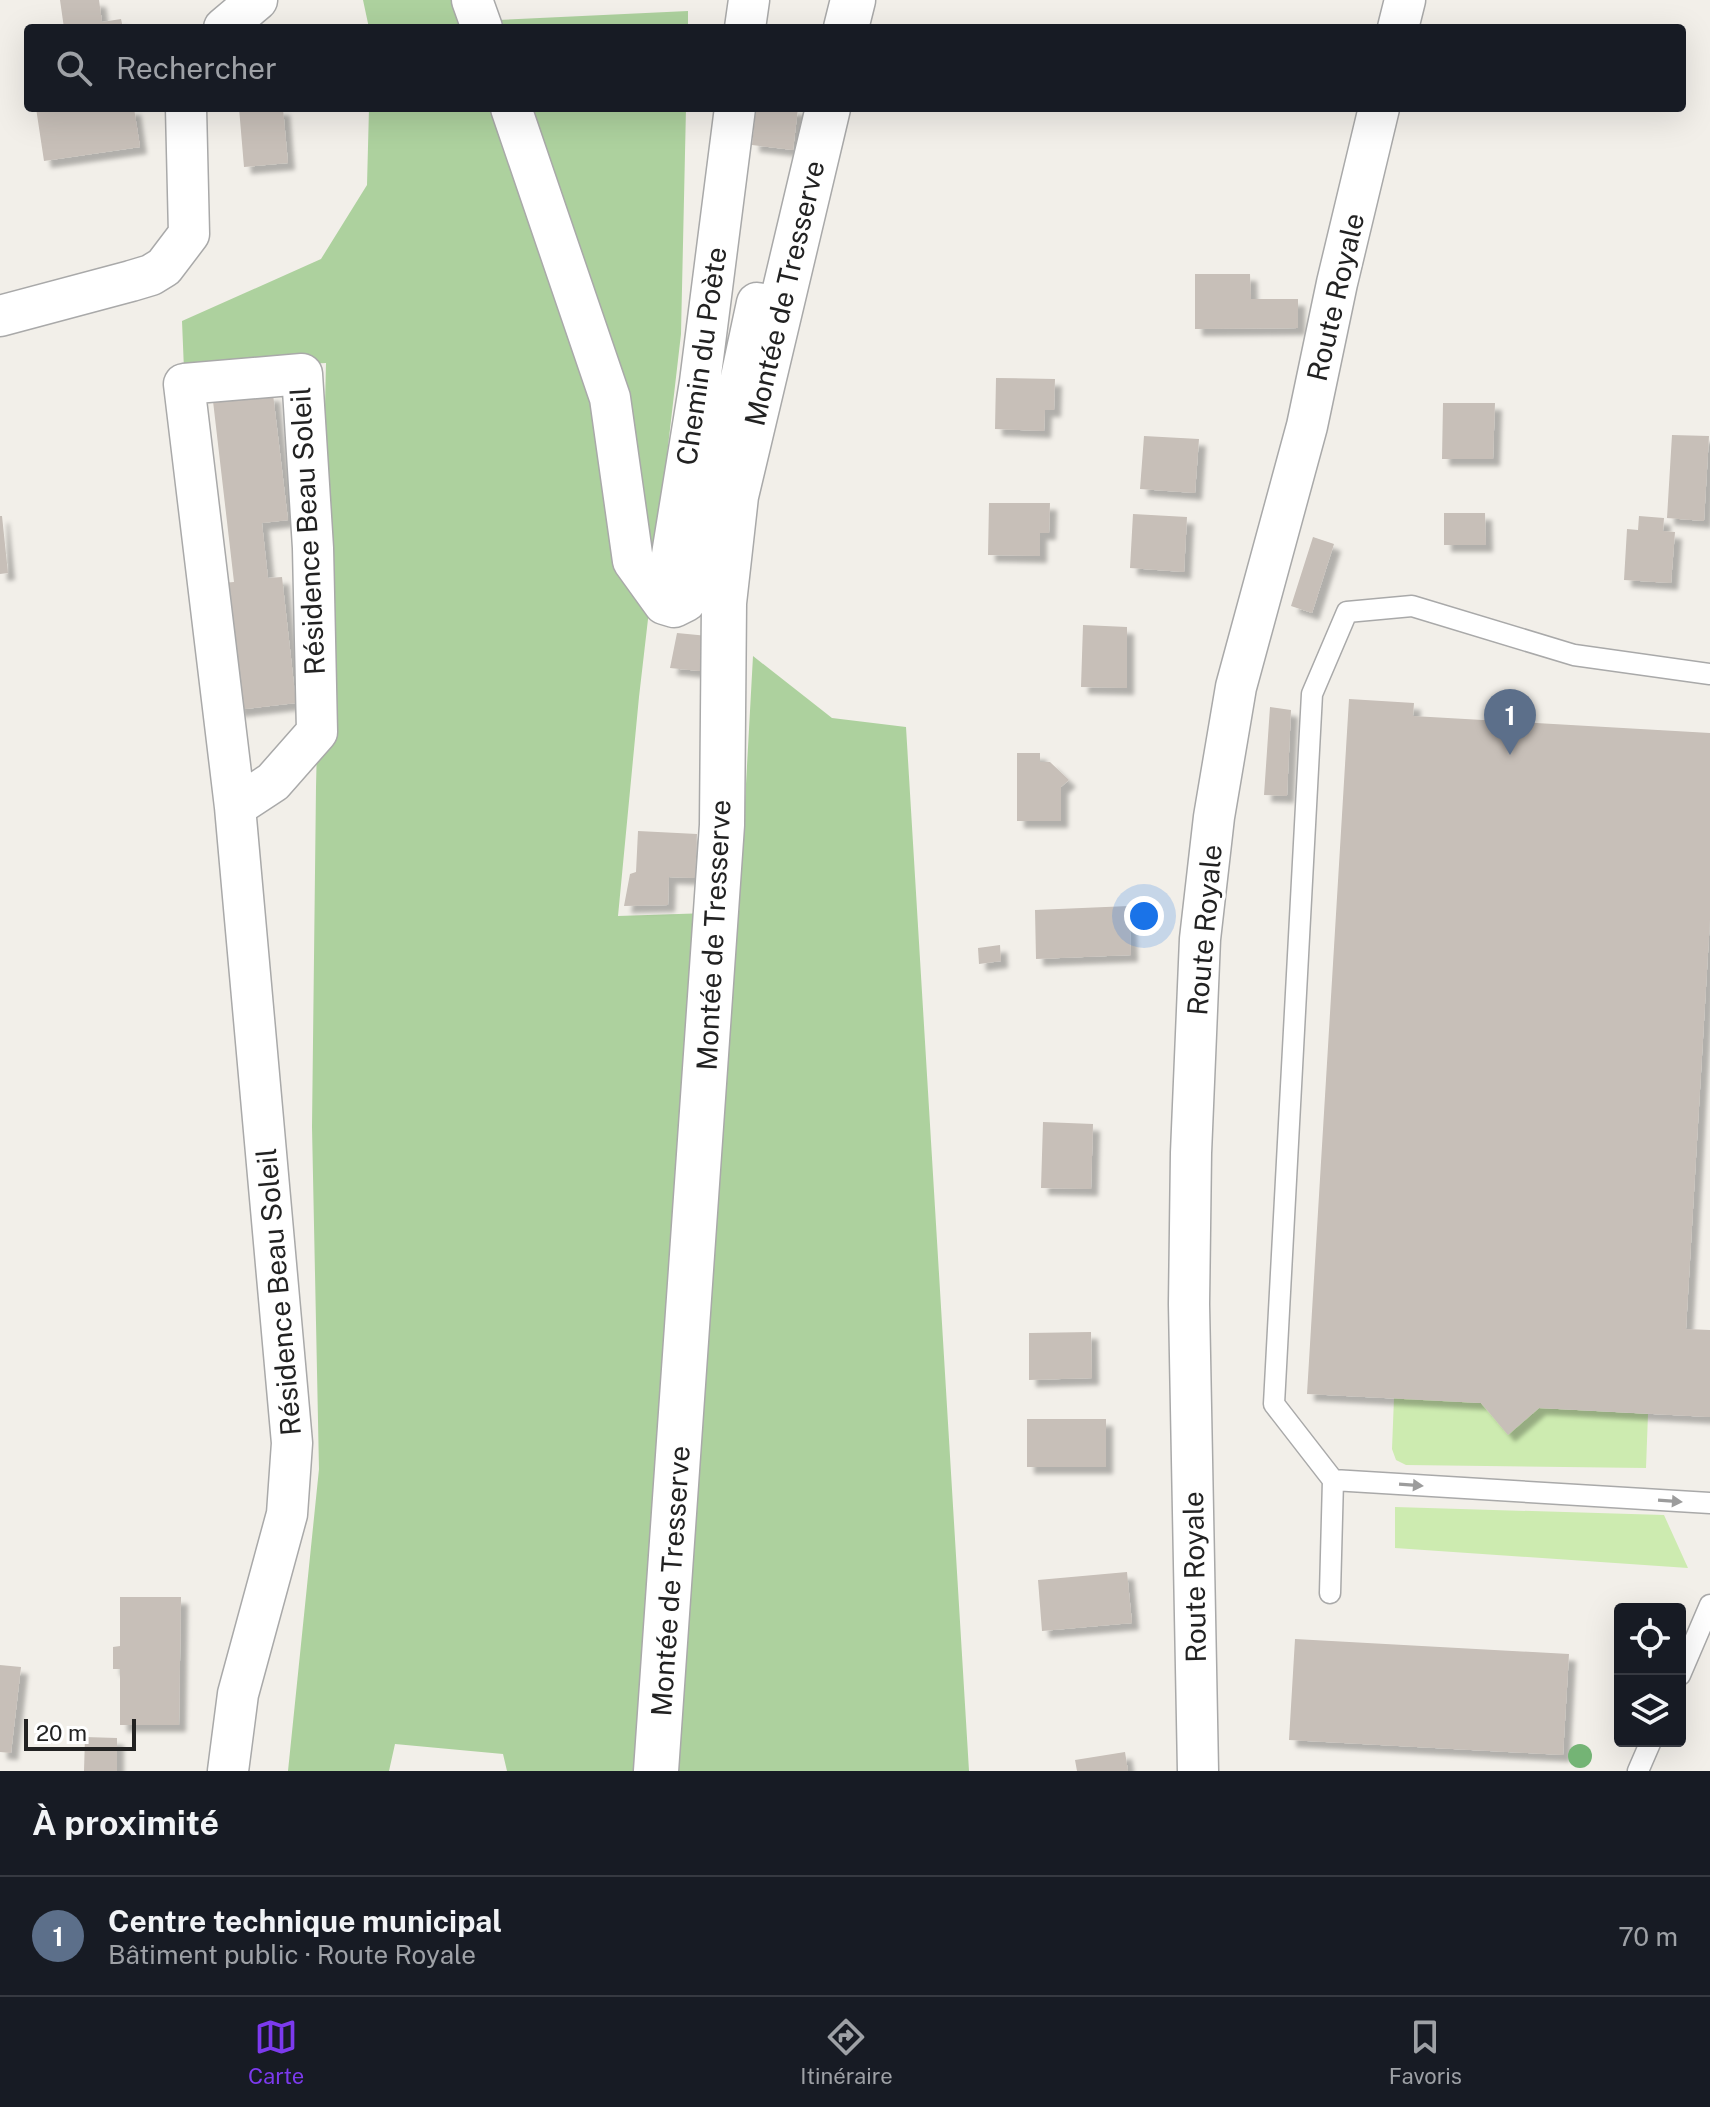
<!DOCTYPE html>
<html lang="fr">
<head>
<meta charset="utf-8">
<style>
	:root { --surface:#171b24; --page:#242831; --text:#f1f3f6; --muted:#9ea1a6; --line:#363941; --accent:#7c3aed }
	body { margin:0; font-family:"Public Sans",sans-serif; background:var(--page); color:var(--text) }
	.controls { position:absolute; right:24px; bottom:24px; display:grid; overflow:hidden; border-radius:8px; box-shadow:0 8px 32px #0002 }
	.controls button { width:72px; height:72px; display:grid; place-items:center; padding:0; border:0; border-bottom:2px solid var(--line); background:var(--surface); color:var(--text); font:40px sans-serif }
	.scale { position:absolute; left:24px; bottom:20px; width:112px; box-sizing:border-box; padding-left:8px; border:4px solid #222; border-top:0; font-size:22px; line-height:28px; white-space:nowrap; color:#222; -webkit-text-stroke:6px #fff; paint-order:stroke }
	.you { position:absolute; left:1144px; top:916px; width:28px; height:28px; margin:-20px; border:6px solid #fff; border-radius:50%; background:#1a73e8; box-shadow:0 0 0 12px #1a73e833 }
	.badge { display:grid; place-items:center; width:52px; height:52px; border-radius:50%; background:var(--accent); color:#fff; font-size:26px; font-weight:700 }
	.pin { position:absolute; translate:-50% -66px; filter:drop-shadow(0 2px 4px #0008) }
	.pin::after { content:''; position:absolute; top:42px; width:28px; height:24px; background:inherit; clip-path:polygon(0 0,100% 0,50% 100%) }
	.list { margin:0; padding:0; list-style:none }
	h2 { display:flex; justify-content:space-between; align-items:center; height:104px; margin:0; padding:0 32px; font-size:34px }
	h2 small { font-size:26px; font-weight:400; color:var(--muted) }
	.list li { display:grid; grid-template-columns:52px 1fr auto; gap:24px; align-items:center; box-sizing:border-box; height:120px; padding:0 32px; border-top:2px solid var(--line) }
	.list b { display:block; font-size:30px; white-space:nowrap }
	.list p { margin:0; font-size:26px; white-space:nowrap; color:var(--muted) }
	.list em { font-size:26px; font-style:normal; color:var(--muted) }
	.icon { flex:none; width:44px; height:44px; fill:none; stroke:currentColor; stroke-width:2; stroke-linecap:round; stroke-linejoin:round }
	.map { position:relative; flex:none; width:1710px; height:1771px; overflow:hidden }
	.search { position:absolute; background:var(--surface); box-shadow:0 8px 32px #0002; left:24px; right:24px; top:24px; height:88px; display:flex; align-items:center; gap:20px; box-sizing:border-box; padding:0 28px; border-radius:8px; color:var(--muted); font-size:30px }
	.sheet { height:224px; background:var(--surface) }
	nav { display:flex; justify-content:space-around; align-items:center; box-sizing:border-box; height:112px; border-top:2px solid var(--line); background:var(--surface); font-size:22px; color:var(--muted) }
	nav a { display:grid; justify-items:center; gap:4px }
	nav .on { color:var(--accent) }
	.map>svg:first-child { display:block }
</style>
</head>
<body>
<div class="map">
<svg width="1710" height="1771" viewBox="0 0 1710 1771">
	<defs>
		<filter id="shadow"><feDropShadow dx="7" dy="7" stdDeviation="2" flood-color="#0004"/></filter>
	</defs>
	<rect width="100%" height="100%" fill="#f2efe9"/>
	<path fill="#cdebb0" d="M 1394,1398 L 1481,1403 L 1508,1434 L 1539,1408 L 1648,1414 L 1646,1468 L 1406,1465 L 1396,1460 L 1392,1449 Z
		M 1395,1507 L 1664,1515 L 1688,1568 L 1395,1548 Z"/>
	<path fill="#add19e" d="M 363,0 L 486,0 L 497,20 L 688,11 L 688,28 L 369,28 Z
		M 369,108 L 686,108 L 681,334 L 639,697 L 618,916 L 739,912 L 753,656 L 832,718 L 906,727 L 969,1771 L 507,1771 L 503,1754 L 395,1744 L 389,1771 L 288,1771 L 319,1469 L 312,1127 L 316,787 L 326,363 L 184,370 L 182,321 L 321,259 L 367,185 Z"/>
	<path fill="#c7bfb8" filter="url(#shadow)" d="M 60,0 L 99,0 L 102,22 L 121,19 L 123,28 L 64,28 Z
		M 36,108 L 134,108 L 140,147 L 44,161 Z
		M 239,108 L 283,108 L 288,163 L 244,167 Z
		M 756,108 L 798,108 L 793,150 L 752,145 Z
		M 1195,274 L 1250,274 L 1251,299 L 1298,299 L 1298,328 L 1195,329 Z
		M 996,378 L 1055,379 L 1054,410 L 1045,410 L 1044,431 L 995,429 Z
		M 273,394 L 288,520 L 262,523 L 268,578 L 282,577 L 296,703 L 236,710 L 222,583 L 234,582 L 213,401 Z
		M 1443,403 L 1495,403 L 1493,459 L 1442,459 Z
		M 1672,435 L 1709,436 L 1704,521 L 1667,518 Z
		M 1144,436 L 1199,439 L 1195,493 L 1140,489 Z
		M 989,503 L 1050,503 L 1049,533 L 1040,533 L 1040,556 L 988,555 Z
		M 1444,513 L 1485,513 L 1486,545 L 1444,545 Z
		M 1133,514 L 1187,517 L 1184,572 L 1130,568 Z
		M 0,516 L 2,516 L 8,573 L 0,574 Z
		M 1639,516 L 1664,518 L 1663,531 L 1675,532 L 1671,583 L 1624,580 L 1627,529 L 1638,530 Z
		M 1313,537 L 1334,544 L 1312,613 L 1291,606 Z
		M 1083,625 L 1127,627 L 1127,688 L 1081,687 Z
		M 677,633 L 708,636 L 710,672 L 670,668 Z
		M 1349,699 L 1414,703 L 1413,716 L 1710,733 L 1710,919 L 1686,1329 L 1710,1330 L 1710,1417 L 1539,1408 L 1508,1435 L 1481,1403 L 1307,1394 Z
		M 1270,707 L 1291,710 L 1287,796 L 1264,795 Z
		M 1017,753 L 1040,753 L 1040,762 L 1050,762 L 1069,780 L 1061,787 L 1061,821 L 1017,821 Z
		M 638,831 L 697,834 L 695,878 L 669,877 L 668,905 L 624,906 L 630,874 L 636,872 Z
		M 1129,906 L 1131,955 L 1036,959 L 1035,910 Z
		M 1000,945 L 1001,961 L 979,964 L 978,948 Z
		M 1043,1122 L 1093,1124 L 1091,1189 L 1041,1188 Z
		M 1091,1332 L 1092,1378 L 1029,1380 L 1029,1333 Z
		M 1027,1419 L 1106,1419 L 1106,1467 L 1027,1467 Z
		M 1127,1572 L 1132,1623 L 1042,1631 L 1038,1580 Z
		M 120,1597 L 181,1597 L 179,1725 L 120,1725 L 120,1669 L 113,1669 L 113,1647 L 120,1646 Z
		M 1295,1639 L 1569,1654 L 1563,1755 L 1289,1740 Z
		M 0,1665 L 21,1667 L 11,1753 L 0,1752 Z
		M 85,1737 L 117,1738 L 117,1771 L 84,1771 Z
		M 1125,1752 L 1128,1771 L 1077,1771 L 1075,1760 Z"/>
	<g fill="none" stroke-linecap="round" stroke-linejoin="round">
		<g stroke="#a9a9a9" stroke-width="23">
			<path id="service" d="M 1333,1480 L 1710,1503
				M 1330,1593 L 1333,1480 L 1274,1404 L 1312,694 L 1347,612 L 1412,606 L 1574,655 L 1710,674
				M 1680,1675 L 1710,1605
				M 1638,1771 L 1651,1741"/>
		</g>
		<g stroke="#a9a9a9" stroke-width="43">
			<path id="minor" d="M 472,0 L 482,28
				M 224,28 L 257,0
				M 745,28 L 749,0
				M 1398,28 L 1405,0
				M 511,108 L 610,398 L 633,561 L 664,604 L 674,607 L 686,601 L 697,583 L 757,303 L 780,308
				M 0,316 L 131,281 L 151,275 L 164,267 L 189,234 L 186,108
				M 664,604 L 700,382 L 735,108
				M 228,1771 L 238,1694 L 287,1514 L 292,1443 L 235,807 L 184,384 L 302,374 L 313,548 L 317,732 L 273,782 L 235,807
				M 1198,1771 L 1189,1304 L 1191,1153 L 1200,939 L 1214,817 L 1236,687 L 1307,426 L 1337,283 L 1379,108"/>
		</g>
		<g stroke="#a9a9a9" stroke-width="47">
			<path id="tertiary" d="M 846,28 L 853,0
				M 656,1771 L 722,825 L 724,603 L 736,496 L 828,108"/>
		</g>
		<use href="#service" stroke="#fff" stroke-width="20"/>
		<use href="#minor" stroke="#fff" stroke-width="40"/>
		<use href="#tertiary" stroke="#fff" stroke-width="44"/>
	</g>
	<circle fill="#74b475" cx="1580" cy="1756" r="12"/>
	<defs><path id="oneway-solid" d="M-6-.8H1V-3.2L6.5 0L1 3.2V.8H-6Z" transform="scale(2)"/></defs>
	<g fill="#9c9c9c">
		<use href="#oneway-solid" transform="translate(1411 1485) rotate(4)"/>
		<use href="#oneway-solid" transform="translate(1670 1501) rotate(4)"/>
	</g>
	<g text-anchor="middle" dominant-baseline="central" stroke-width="7" stroke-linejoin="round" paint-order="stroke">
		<g font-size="28" fill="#222" stroke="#fff">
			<text transform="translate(784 293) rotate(-77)">Montée de Tresserve</text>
			<text transform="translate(1335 297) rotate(-77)">Route Royale</text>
			<text transform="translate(701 356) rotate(-82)">Chemin du Poète</text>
			<text transform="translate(307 531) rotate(-93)">Résidence Beau Soleil</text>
			<text transform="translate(1204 930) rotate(-85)">Route Royale</text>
			<text transform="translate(713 935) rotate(-87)">Montée de Tresserve</text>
			<text transform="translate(278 1292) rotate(-95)">Résidence Beau Soleil</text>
			<text transform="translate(1194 1577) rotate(-91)">Route Royale</text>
			<text transform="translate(670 1581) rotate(-86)">Montée de Tresserve</text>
		</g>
	</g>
</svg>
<div class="controls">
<button><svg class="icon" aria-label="locate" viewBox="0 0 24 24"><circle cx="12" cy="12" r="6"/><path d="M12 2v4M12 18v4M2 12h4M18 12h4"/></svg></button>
<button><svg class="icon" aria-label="layers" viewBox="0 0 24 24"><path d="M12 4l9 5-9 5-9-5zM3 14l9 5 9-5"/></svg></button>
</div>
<div class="scale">20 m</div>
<div class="you"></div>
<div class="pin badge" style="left:1510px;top:755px;background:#5c6f8a">1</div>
<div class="search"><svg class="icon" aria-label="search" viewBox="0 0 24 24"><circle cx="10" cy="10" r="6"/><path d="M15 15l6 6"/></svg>Rechercher</div>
</div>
<section class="sheet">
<h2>À proximité<small></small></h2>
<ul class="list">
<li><span class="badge" style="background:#5c6f8a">1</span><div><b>Centre technique municipal</b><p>Bâtiment public · Route Royale</p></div><em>70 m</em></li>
</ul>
</section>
<nav>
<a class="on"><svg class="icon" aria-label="map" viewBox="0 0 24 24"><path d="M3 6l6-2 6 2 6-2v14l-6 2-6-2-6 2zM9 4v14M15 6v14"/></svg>Carte</a>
<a><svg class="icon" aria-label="directions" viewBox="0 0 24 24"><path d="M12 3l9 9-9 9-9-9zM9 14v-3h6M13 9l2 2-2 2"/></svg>Itinéraire</a>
<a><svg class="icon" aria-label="saved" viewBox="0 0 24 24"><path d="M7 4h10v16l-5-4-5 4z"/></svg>Favoris</a>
</nav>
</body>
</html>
